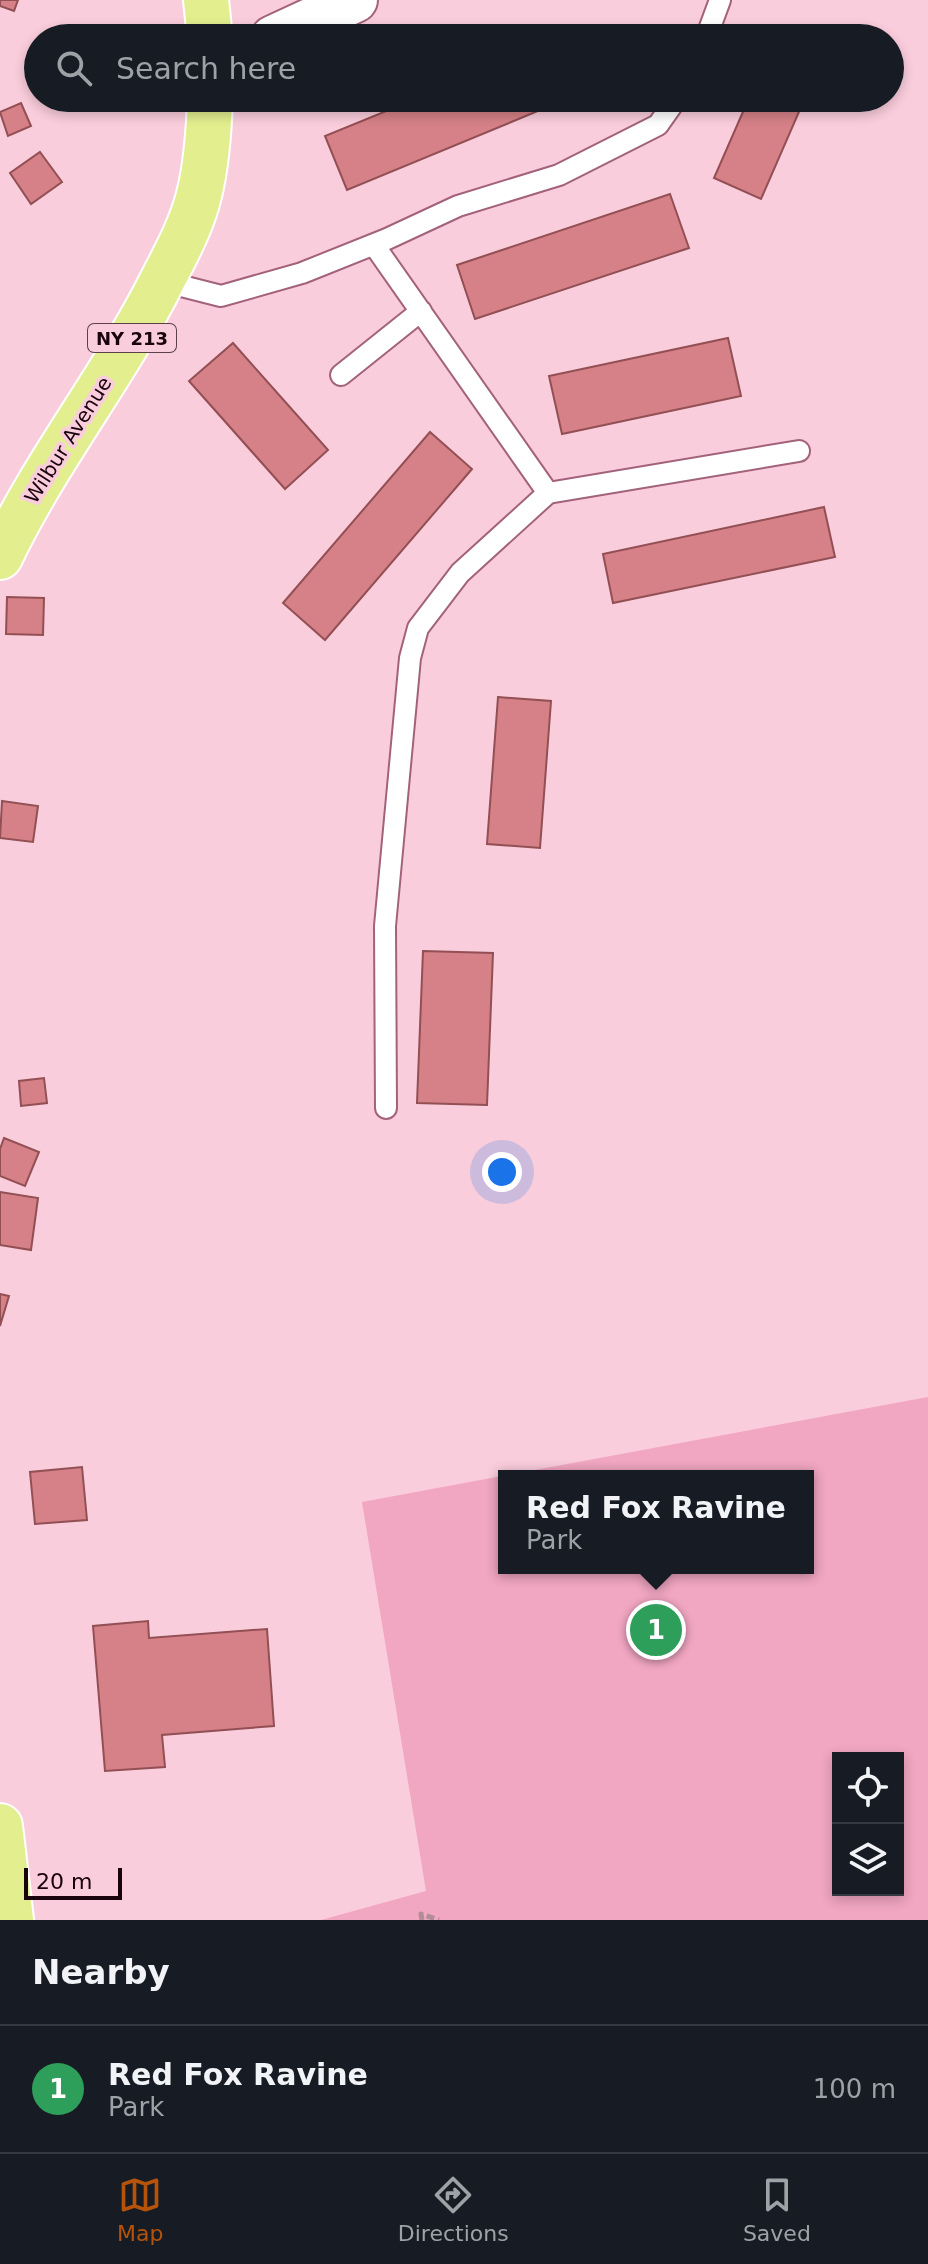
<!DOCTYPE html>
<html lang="en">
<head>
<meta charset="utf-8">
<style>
	:root { --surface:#171b24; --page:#20242c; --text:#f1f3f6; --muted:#9ea1a6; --line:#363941; --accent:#b45309 }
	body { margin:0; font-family:"DejaVu Sans",sans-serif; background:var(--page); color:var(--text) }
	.controls { position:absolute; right:24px; bottom:24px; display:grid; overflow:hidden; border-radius:0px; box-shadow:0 4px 12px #0003 }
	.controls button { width:72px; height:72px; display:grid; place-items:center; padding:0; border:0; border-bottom:2px solid var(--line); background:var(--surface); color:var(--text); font:40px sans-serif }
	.scale { position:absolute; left:24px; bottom:20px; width:98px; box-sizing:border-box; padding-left:8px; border:4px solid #19030c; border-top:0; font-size:22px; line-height:28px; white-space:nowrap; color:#19030c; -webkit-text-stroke:6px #facddc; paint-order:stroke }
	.you { position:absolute; left:502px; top:1172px; width:28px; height:28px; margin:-20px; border:6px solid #fff; border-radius:50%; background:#1a73e8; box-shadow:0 0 0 12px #1a73e833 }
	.badge { display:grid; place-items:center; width:52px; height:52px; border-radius:50%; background:var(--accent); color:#fff; font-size:26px; font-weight:700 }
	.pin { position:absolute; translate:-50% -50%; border:4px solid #fff; box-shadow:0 2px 8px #0006 }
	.popup { position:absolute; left:498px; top:1470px; width:316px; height:104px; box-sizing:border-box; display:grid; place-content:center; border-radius:0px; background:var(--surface); filter:drop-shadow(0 2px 6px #0005); font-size:26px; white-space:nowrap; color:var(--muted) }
	.popup b { font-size:30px; color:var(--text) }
	.popup::after { content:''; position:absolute; left:50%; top:100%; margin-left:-16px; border:16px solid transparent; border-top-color:var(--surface) }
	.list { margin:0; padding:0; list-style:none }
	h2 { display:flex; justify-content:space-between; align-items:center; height:104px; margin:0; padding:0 32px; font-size:34px }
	h2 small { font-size:26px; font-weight:400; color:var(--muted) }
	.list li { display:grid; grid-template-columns:52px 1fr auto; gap:24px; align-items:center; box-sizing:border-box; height:128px; padding:0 32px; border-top:2px solid var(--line) }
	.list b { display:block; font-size:30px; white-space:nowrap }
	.list p { margin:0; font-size:26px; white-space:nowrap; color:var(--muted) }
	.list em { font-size:26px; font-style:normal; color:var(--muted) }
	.icon { flex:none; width:44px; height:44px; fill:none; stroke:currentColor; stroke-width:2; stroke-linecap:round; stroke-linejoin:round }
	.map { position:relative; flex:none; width:928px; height:1920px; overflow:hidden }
	.search { position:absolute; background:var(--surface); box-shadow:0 4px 12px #0003; left:24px; right:24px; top:24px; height:88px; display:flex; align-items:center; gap:20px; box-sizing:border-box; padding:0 28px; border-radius:44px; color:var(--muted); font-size:30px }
	.sheet { height:232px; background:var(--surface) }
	nav { display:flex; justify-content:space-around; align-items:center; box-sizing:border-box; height:112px; border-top:2px solid var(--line); background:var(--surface); font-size:22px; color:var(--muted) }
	nav a { display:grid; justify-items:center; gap:4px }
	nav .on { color:var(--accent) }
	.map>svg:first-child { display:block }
</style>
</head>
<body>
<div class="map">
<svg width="928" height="1920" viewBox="0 0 928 1920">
	<rect width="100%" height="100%" fill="#facddc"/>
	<path fill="#f1a6c1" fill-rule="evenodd" d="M 928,1397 L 928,1920 L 321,1920 L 426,1891 L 362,1502 ZM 504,1476 L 808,1476 L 808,1568 L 504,1568 ZM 838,1758 L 898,1758 L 898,1890 L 838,1890 Z"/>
	<path fill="#d68187" stroke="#924f54" stroke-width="2" d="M 0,0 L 18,0 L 14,11 L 0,6 Z
		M 418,98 L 546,98 L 550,106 L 347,190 L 325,136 Z
		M 749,98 L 805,98 L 761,199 L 714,178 Z
		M 21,103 L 31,126 L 8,136 L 0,112 Z
		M 40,152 L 62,182 L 31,204 L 10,173 Z
		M 670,194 L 689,248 L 475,319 L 457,265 Z
		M 728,338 L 741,396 L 562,434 L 549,376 Z
		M 233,343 L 328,450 L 285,489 L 189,381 Z
		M 430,432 L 472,469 L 325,640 L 283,603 Z
		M 824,507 L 835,557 L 613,603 L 603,554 Z
		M 7,597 L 44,598 L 43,635 L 6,634 Z
		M 498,697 L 551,701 L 540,848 L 487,844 Z
		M 2,801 L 38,806 L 33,842 L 0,838 Z
		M 423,951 L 493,953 L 487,1105 L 417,1103 Z
		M 44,1078 L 47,1103 L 21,1106 L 19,1081 Z
		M 4,1138 L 39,1152 L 25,1186 L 0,1176 L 0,1149 Z
		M 0,1192 L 38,1198 L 31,1250 L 0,1245 Z
		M 0,1294 L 9,1296 L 0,1326 Z
		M 82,1467 L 87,1520 L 35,1524 L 30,1472 Z
		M 148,1621 L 149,1638 L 267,1629 L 274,1726 L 162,1735 L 165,1767 L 105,1771 L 93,1626 Z"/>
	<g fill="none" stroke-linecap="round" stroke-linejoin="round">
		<g stroke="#a3627b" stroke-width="24">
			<path id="lane" d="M 706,38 L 720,0
				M 374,245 L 548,493
				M 162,281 L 221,296 L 302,273 L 387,239 L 458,206 L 559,175 L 658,125 L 677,98
				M 341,375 L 421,311
				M 386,1108 L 385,926 L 410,658 L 418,628 L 460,573 L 548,493 L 799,451"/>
		</g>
		<g stroke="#a3627b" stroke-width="48">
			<path id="secondary" d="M 273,38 L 355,0"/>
		</g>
		<g stroke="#fff" stroke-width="48">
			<path id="primary" d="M 206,0 L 210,38
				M 0,557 C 46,460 115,375 163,279 C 177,252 192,224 199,195 C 207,163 209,130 210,98
				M 0,1826 L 11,1920"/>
		</g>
		<path stroke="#b18c99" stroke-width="5" stroke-dasharray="8 4" stroke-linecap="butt" d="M 422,1920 L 421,1914 L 439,1920"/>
		<use href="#lane" stroke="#fff" stroke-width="20"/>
		<use href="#secondary" stroke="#fff" stroke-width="44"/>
		<use href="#primary" stroke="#e3ee8f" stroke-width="44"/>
	</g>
	<g text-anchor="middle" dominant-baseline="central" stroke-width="7" stroke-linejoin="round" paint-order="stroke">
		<rect fill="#facddc" stroke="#5c404a" stroke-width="2" x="88" y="324" width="88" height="28" rx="6"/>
		<g font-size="18" font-weight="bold" fill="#19030c">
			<text x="132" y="338">NY 213</text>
		</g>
		<g font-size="20" fill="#19030c" stroke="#facddc">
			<text transform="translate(68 440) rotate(-58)">Wilbur Avenue</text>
		</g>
	</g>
</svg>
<div class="controls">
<button><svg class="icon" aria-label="locate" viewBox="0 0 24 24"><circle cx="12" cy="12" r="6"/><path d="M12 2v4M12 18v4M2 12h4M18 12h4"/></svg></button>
<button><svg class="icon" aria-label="layers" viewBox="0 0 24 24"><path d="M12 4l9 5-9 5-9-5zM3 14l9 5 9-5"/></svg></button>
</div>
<div class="scale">20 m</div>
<div class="you"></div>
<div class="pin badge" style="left:656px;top:1630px;background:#2e9e5b">1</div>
<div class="popup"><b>Red Fox Ravine</b>Park</div>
<div class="search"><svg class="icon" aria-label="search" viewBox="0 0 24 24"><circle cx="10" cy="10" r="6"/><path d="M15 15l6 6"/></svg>Search here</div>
</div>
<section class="sheet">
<h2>Nearby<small></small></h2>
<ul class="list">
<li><span class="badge" style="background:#2e9e5b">1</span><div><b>Red Fox Ravine</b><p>Park</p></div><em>100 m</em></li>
</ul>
</section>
<nav>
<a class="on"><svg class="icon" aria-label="map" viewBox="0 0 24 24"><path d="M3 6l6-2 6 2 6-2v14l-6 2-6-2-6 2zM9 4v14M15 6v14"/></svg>Map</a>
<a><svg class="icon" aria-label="directions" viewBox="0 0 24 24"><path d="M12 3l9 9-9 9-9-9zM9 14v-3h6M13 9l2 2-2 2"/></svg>Directions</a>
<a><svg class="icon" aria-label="saved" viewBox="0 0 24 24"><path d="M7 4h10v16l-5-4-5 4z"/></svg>Saved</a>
</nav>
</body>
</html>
